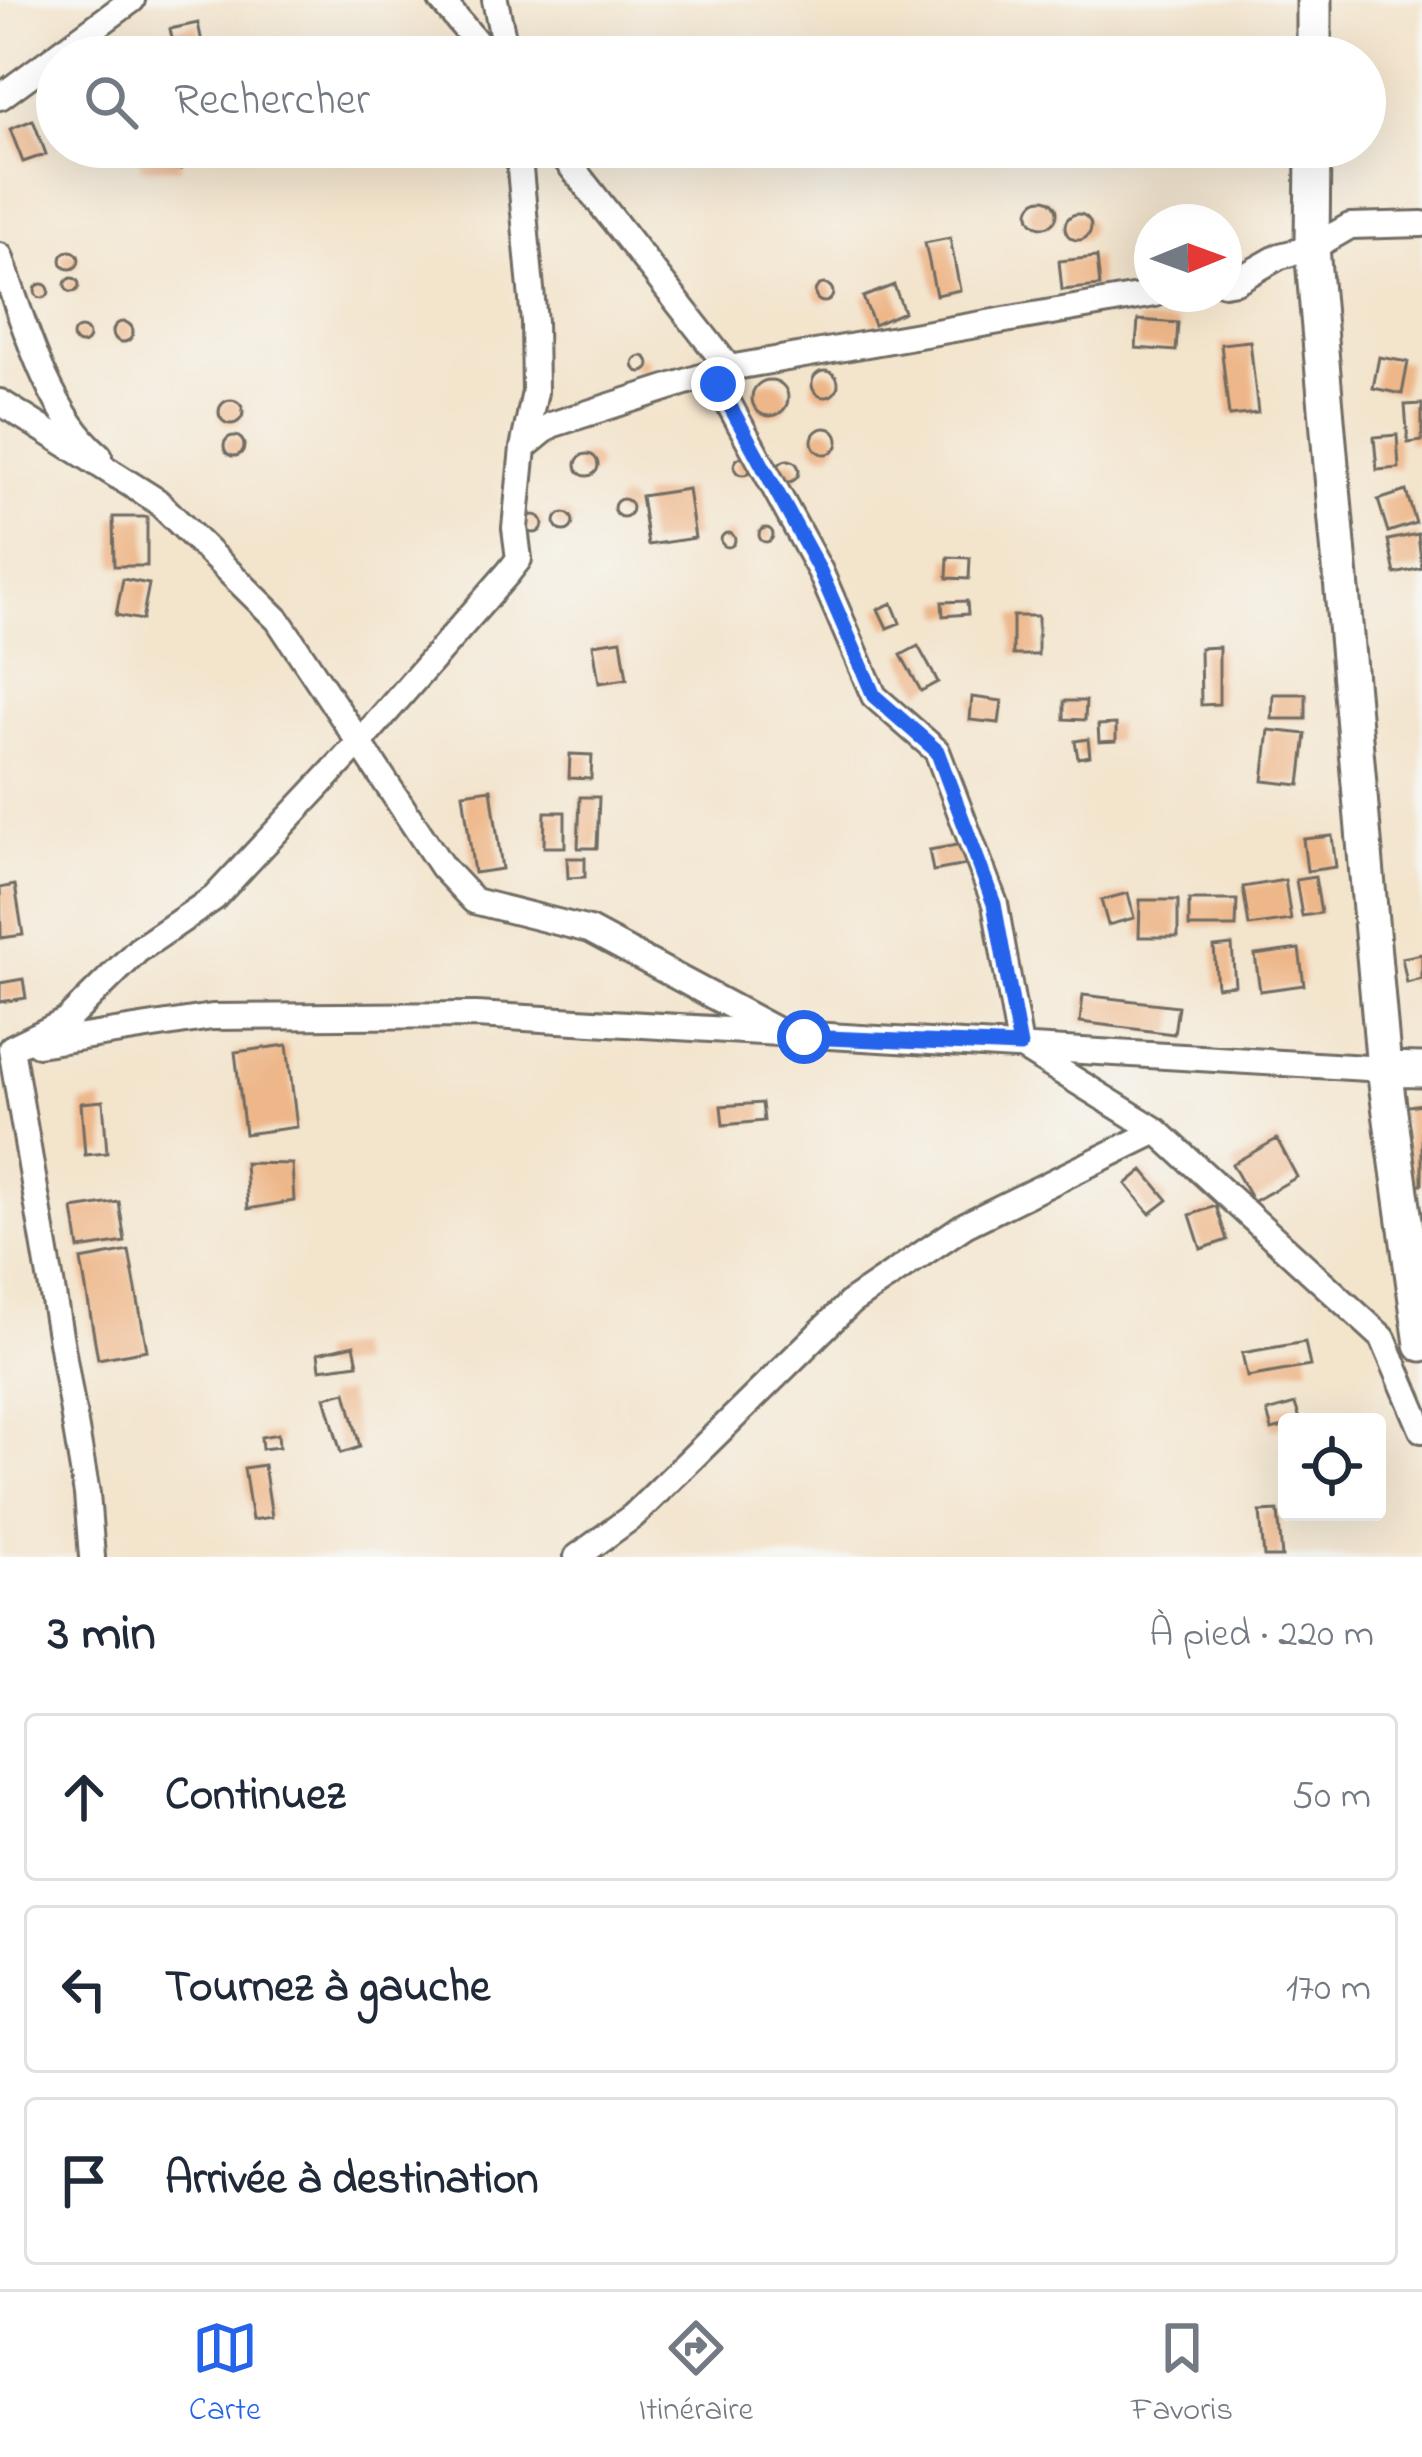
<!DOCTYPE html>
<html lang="fr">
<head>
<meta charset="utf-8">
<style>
	:root { --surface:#fff; --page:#f6f6f7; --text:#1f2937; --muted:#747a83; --line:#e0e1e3; --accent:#2563eb }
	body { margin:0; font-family:"Indie Flower",sans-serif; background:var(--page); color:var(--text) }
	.controls { position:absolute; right:36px; bottom:36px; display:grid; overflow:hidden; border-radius:12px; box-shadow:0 12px 48px #0002 }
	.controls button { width:108px; height:108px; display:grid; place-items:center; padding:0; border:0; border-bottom:3px solid var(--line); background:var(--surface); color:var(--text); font:60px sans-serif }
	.compass { position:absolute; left:1134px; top:204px; width:108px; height:108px; border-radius:50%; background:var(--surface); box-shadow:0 12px 48px #0002; rotate:89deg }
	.stop { position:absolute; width:36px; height:36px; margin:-27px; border:9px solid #2563eb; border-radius:50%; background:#fff }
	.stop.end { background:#2563eb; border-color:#fff; box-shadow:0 3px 12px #0008 }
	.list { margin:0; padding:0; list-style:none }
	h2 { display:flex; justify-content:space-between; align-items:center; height:156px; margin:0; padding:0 48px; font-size:51px }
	h2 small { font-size:39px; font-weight:400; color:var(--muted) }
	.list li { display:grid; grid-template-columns:78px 1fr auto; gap:36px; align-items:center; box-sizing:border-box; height:168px; margin:0 24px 24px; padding:0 24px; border:3px solid var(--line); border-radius:12px }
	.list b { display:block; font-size:45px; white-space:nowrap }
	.list em { font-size:39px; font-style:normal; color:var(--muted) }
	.icon { flex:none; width:66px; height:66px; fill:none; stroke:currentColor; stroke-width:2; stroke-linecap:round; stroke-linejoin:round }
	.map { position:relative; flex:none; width:1422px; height:1557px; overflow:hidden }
	.search { position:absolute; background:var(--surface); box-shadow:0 12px 48px #0002; left:36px; right:36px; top:36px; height:132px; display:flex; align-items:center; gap:30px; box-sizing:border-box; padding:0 42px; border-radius:66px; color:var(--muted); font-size:45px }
	.sheet { height:732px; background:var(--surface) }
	nav { display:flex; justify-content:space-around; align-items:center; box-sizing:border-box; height:168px; border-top:3px solid var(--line); background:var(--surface); font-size:33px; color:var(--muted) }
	nav a { display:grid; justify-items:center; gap:6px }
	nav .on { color:var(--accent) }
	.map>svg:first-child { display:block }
</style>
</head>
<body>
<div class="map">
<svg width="1422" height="1557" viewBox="0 0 1422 1557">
	<rect width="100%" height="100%" fill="#f6f6f2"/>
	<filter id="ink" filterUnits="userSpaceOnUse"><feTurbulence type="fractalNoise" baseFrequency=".00833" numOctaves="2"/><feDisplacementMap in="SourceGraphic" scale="24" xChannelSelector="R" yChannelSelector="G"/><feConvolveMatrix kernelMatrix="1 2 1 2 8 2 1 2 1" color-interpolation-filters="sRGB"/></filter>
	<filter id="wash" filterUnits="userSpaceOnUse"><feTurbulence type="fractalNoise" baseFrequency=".004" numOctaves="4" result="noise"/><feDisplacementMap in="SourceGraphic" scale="48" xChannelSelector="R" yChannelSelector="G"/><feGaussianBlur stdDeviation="2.7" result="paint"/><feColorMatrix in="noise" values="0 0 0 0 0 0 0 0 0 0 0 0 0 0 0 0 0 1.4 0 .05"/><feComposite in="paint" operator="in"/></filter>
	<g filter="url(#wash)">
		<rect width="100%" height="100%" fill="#f3e4cc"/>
		<g id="blocks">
			<path fill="#eeb78a" d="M 198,23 L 205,57 L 176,57 L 170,29 Z
				M 138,46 L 142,57 L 105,57 L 105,56 Z
				M 33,120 L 46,154 L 23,162 L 10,129 Z
				M 141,147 L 181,147 L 181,169 L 141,168 Z
				M1029 213a14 14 0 1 1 28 0a14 14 0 1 1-28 0Z
				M1065 227a13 13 0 1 1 26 0a13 13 0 1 1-26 0Z
				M 950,238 L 960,290 L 936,295 L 925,243 Z
				M61 260a9 9 0 1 1 18 0a9 9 0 1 1-18 0Z
				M 1097,257 L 1100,286 L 1062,290 L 1059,261 Z
				M65 285a7 7 0 1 1 14 0a7 7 0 1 1-14 0Z
				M815 293a9 9 0 1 1 18 0a9 9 0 1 1-18 0Z
				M35 291a7 7 0 1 1 14 0a7 7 0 1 1-14 0Z
				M 894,285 L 904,312 L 874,325 L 863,297 Z
				M 1138,320 L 1178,323 L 1176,351 L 1136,348 Z
				M113 332a10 10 0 1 1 20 0a10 10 0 1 1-20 0Z
				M73 336a8 8 0 1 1 16 0a8 8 0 1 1-16 0Z
				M 1250,341 L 1258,413 L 1229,416 L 1221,344 Z
				M633 364a8 8 0 1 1 16 0a8 8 0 1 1-16 0Z
				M 1379,357 L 1408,362 L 1402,394 L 1373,388 Z
				M812 384a13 13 0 1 1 26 0a13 13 0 1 1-26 0Z
				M752 398a18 18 0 1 1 36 0a18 18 0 1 1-36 0Z
				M219 412a12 12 0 1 1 24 0a12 12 0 1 1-24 0Z
				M 1422,404 L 1422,441 L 1408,443 L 1405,405 Z
				M812 441a13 13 0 1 1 26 0a13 13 0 1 1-26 0Z
				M 1397,435 L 1399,468 L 1377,470 L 1374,437 Z
				M224 446a10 10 0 1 1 20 0a10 10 0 1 1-20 0Z
				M576 465a11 11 0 1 1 22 0a11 11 0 1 1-22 0Z
				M734 466a9 9 0 1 1 18 0a9 9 0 1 1-18 0Z
				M777 471a11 11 0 1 1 22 0a11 11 0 1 1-22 0Z
				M 688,489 L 695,538 L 648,545 L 641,496 Z
				M 1406,491 L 1416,523 L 1388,532 L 1378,500 Z
				M614 508a9 9 0 1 1 18 0a9 9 0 1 1-18 0Z
				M555 522a9 9 0 1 1 18 0a9 9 0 1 1-18 0Z
				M525 524a9 9 0 1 1 18 0a9 9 0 1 1-18 0Z
				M 113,517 L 147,517 L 147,566 L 114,566 Z
				M759 535a7 7 0 1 1 14 0a7 7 0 1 1-14 0Z
				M721 540a7 7 0 1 1 14 0a7 7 0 1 1-14 0Z
				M 1418,534 L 1422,568 L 1395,574 L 1388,540 Z
				M 948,557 L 970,558 L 969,579 L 947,578 Z
				M 123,579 L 149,584 L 142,620 L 116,615 Z
				M 967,601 L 968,614 L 943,616 L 942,602 Z
				M 892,603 L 900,623 L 887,628 L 878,609 Z
				M 1013,616 L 1038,616 L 1038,655 L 1013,655 Z
				M 621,640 L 627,679 L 599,683 L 593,644 Z
				M 918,646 L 938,682 L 921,691 L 901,655 Z
				M 1219,647 L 1219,704 L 1201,705 L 1200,648 Z
				M 1273,694 L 1306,694 L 1306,719 L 1272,719 Z
				M 972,697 L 1002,701 L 999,723 L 970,720 Z
				M 1064,701 L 1086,701 L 1085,720 L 1064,719 Z
				M 1116,724 L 1116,741 L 1099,742 L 1098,725 Z
				M 1269,730 L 1306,734 L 1300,785 L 1263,781 Z
				M 1088,739 L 1090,756 L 1078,758 L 1075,741 Z
				M 570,754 L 592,755 L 591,779 L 569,778 Z
				M 491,789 L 502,869 L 474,873 L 463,793 Z
				M 580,797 L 599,797 L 597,848 L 578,848 Z
				M 545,812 L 565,812 L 565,847 L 544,847 Z
				M 1332,836 L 1336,867 L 1307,871 L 1303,839 Z
				M 963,844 L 966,865 L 933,871 L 929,850 Z
				M 567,858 L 585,858 L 585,877 L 568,878 Z
				M 1315,877 L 1321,913 L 1302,916 L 1296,880 Z
				M 1285,880 L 1291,920 L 1249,926 L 1243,887 Z
				M 15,885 L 23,935 L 1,938 L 0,888 Z
				M 1128,893 L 1134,918 L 1108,925 L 1101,900 Z
				M 1140,900 L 1178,900 L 1178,937 L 1139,937 Z
				M 1189,900 L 1237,900 L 1236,927 L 1189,927 Z
				M 1232,945 L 1235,985 L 1217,987 L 1214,947 Z
				M 1299,949 L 1304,985 L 1260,991 L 1255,955 Z
				M 1422,954 L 1422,979 L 1407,983 L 1402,958 Z
				M 23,979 L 26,998 L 0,1002 L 0,983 Z
				M 1083,995 L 1178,1006 L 1174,1034 L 1080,1022 Z
				M 287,1045 L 297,1127 L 245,1134 L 235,1052 Z
				M 103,1101 L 107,1153 L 85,1155 L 81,1103 Z
				M 762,1103 L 764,1121 L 723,1125 L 721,1106 Z
				M 1422,1104 L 1422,1184 L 1413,1185 L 1402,1107 Z
				M 1277,1139 L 1297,1177 L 1253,1202 L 1232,1164 Z
				M 245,1163 L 292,1164 L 294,1201 L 248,1209 Z
				M 1143,1170 L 1168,1200 L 1150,1214 L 1126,1184 Z
				M 119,1202 L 125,1242 L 79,1249 L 73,1209 Z
				M 1216,1206 L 1227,1240 L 1201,1249 L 1190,1215 Z
				M 129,1251 L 147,1350 L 98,1359 L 81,1260 Z
				M 1305,1342 L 1310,1366 L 1247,1377 L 1242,1353 Z
				M 354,1345 L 358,1364 L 320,1369 L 318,1353 Z
				M 346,1392 L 360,1447 L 341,1453 L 325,1397 Z
				M 1295,1404 L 1301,1422 L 1287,1422 L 1287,1426 L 1272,1430 L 1267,1412 Z
				M 278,1434 L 279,1447 L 262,1449 L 261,1437 Z
				M 264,1465 L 272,1517 L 252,1520 L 244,1468 Z
				M 1278,1511 L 1282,1557 L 1264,1557 L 1260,1512 Z"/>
		</g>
	</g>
	<g filter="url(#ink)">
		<use href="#blocks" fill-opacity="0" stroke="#716c63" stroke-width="3"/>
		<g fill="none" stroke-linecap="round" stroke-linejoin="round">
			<g stroke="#716c63" stroke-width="30">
				<path id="street" d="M 441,0 L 489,57
					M 495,0 L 507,57
					M 0,97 L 132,0
					M 518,147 L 534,322 L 535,392 L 523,448
					M 556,147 L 729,368 L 718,384 L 820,571 L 874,696 L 937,751 L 995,904 L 1020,1046 L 1157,1131 L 1383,1338 L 1422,1430
					M 0,256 C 21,316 49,415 99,455
					M 1224,283 L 1236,281 L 1280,256 L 1312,248 L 1350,226 L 1422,224
					M 0,402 L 157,501 L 278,620 L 442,867 L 474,901 L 589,930 L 776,1030
					M 38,1044 L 212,1017 L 476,1015 L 1384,1069
					M 92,1557 L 87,1494 L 11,1048 L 66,1021 L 138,950 L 214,898 L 360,742 L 508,573 L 519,559 L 515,528 L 523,448 L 551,425 L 729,368 L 1155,294
					M 577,1557 L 633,1516 L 851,1302 L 965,1225 L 1157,1131"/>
			</g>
			<g stroke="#716c63" stroke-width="39">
				<path id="secondary" d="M 1314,57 L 1314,0
					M 1313,147 L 1312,248 L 1384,1069 L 1422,1344
					M 1384,1069 L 1422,1070"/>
			</g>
			<use href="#street" stroke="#fff" stroke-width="24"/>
			<use href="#secondary" stroke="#fff" stroke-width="33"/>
		</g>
	</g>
	<g fill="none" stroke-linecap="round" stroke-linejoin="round" filter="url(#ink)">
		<path stroke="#2563eb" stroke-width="15" d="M 718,384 L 820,571 L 874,696 L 937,751 L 994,904 L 1020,1046 L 804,1037"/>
	</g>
</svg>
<div class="controls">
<button><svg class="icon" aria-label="locate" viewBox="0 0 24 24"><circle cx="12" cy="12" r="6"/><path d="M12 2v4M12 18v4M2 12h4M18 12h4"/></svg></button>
</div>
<svg class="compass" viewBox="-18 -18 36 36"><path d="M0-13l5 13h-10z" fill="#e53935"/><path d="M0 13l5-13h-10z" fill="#747a83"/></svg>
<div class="stop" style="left:804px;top:1037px"></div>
<div class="stop end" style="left:718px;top:384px"></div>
<div class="search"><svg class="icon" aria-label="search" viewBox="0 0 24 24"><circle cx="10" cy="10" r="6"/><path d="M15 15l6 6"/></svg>Rechercher</div>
</div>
<section class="sheet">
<h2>3 min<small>À pied · 220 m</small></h2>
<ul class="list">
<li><svg class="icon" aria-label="ahead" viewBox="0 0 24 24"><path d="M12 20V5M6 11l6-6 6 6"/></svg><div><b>Continuez</b></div><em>50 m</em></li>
<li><svg class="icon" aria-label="left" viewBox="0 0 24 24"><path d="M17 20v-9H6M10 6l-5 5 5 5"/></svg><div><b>Tournez à gauche</b></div><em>170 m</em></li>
<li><svg class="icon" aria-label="arrive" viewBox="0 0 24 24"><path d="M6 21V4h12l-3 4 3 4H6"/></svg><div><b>Arrivée à destination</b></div></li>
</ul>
</section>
<nav>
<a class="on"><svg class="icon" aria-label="map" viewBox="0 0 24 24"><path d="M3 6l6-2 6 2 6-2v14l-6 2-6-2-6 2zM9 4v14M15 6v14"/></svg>Carte</a>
<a><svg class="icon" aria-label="directions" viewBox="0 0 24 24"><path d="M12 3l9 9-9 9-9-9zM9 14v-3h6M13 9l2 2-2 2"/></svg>Itinéraire</a>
<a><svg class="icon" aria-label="saved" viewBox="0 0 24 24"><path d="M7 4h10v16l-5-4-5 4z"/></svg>Favoris</a>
</nav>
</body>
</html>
